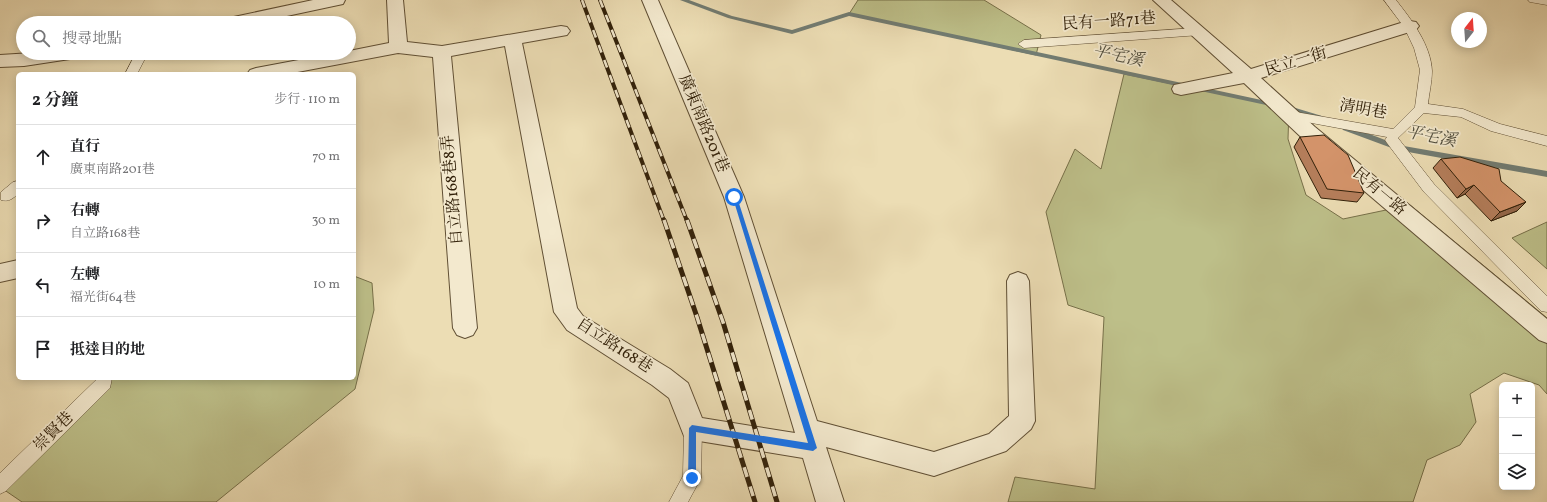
<!DOCTYPE html>
<html lang="zh-TW">
<head>
<meta charset="utf-8">
<style>
	:root { --surface:#fff; --page:#f2f2f2; --text:#202124; --muted:#757577; --line:#e0e0e0 }
	body { margin:0; font-family:Vollkorn,"Noto Serif TC",serif; background:var(--page); color:var(--text) }
	.controls { position:absolute; right:12px; bottom:12px; display:grid; overflow:hidden; border-radius:6px; box-shadow:0 2px 10px #0003 }
	.controls button { width:36px; height:36px; display:grid; place-items:center; padding:0; border:0; border-bottom:1px solid var(--line); background:var(--surface); color:var(--text); font:20px sans-serif }
	.compass { position:absolute; left:1451px; top:12px; width:36px; height:36px; border-radius:50%; background:var(--surface); box-shadow:0 2px 10px #0003; rotate:17deg }
	.stop { position:absolute; width:12px; height:12px; margin:-9px; border:3px solid #1a73e8; border-radius:50%; background:#fff }
	.stop.end { background:#1a73e8; border-color:#fff; box-shadow:0 1px 4px #0008 }
	.list { margin:0; padding:0; list-style:none }
	h2 { display:flex; justify-content:space-between; align-items:center; height:52px; margin:0; padding:0 16px; font-size:17px }
	h2 small { font-size:13px; font-weight:400; color:var(--muted) }
	.list li { display:grid; grid-template-columns:26px 1fr auto; gap:12px; align-items:center; box-sizing:border-box; height:64px; padding:0 16px; border-top:1px solid var(--line) }
	.list b { display:block; font-size:15px; white-space:nowrap }
	.list p { margin:0; font-size:13px; white-space:nowrap; color:var(--muted) }
	.list em { font-size:13px; font-style:normal; color:var(--muted) }
	.icon { flex:none; width:22px; height:22px; fill:none; stroke:currentColor; stroke-width:2; stroke-linecap:round; stroke-linejoin:round }
	.map { position:relative; flex:none; width:1547px; height:502px; overflow:hidden }
	.search { position:absolute; background:var(--surface); box-shadow:0 2px 10px #0003; left:16px; top:16px; width:340px; height:44px; display:flex; align-items:center; gap:10px; box-sizing:border-box; padding:0 14px; border-radius:22px; color:var(--muted); font-size:15px }
	.panel { position:absolute; background:var(--surface); box-shadow:0 2px 10px #0003; left:16px; top:72px; width:340px; height:308px; border-radius:6px }
	.map>svg:first-child { display:block }
</style>
</head>
<body>
<div class="map">
<svg width="1547" height="502" viewBox="0 0 1547 502">
	<rect width="100%" height="100%" fill="#ecddb4"/>
	<filter id="stains"><feTurbulence type="fractalNoise" baseFrequency=".005" numOctaves="4"/><feColorMatrix values="0 0 0 0 .2 0 0 0 0 .09 0 0 0 0 .02 0 0 0 .5 -.17"/></filter>
	<radialGradient id="worn" r=".72"><stop offset=".6" stop-color="#630" stop-opacity="0"/><stop offset="1" stop-color="#630" stop-opacity=".3"/></radialGradient>
	<path fill="#bdbf89" stroke="#777049" d="M 858,0 L 984,0 L 1041,35 L 1036,55 L 849,14 Z
		M 1124,74 L 1289,108 L 1288,139 L 1306,195 L 1343,219 L 1410,205 L 1547,318 L 1547,394 L 1539,385 L 1504,373 L 1470,394 L 1476,422 L 1460,445 L 1427,460 L 1413,502 L 1008,502 L 1015,477 L 1095,489 L 1104,317 L 1068,305 L 1046,212 L 1075,149 L 1101,169 Z
		M 1547,222 L 1547,269 L 1512,238 Z
		M 354,276 L 372,283 L 374,310 L 355,389 L 216,502 L 22,502 L 0,487 L 104,378 L 354,378 Z"/>
	<g fill="none" stroke-linecap="round" stroke-linejoin="round">
		<path fill="#727c72" fill-rule="evenodd" d="M 680,0 L 689,0 L 732,16 L 792,30 L 849,12 L 1276,103 L 1279,105 L 1276,107 L 849,16 L 792,34 L 728,18 Z
			M 1285,106 L 1289,106 L 1322,116 L 1324,118 L 1322,120 L 1318,120 L 1285,110 L 1284,108 Z
			M 1343,126 L 1349,126 L 1398,145 L 1547,171 L 1547,177 L 1397,150 L 1343,130 L 1342,128 Z"/>
		<g stroke="#604f34" stroke-width="1">
			<path id="service" d="M 1384,0 L 1396,0 C 1411,19 1431,45 1432,71 C 1432,82 1429,94 1428,104 L 1463,109 L 1500,124 L 1547,136 L 1547,146 L 1491,131 L 1461,117 L 1424,113 L 1398,138 L 1434,184 L 1547,296 L 1547,312 L 1541,311 L 1424,192 L 1387,143 L 1385,140 L 1387,137 L 1290,119 L 1285,118 L 1283,115 L 1285,112 L 1290,111 L 1393,129 L 1415,107 L 1420,70 L 1414,48 L 1404,27 Z
				M 1528,0 L 1547,0 L 1547,5 L 1530,2 Z
				M 1196,28 L 1202,32 L 1200,35 L 1024,48 L 1018,44 L 1024,40 Z
				M 136,53 L 148,53 L 137,74 L 125,74 Z
				M 18,181 L 18,194 C 12,199 9,202 1,200 L 1,192 L 13,182 Z
				M 96,378 L 112,378 L 110,388 L 6,491 L 0,494 L 0,473 L 96,380 Z
				M 693,420 L 699,422 L 702,428 L 701,478 L 688,502 L 669,502 L 683,476 L 684,428 L 687,422 Z"/>
		</g>
		<g stroke="#604f34" stroke-width="2">
			<path id="minor" d="M 313,0 L 345,0 L 343,4 L 254,23 L 220,23 L 223,19 L 229,18 Z
				M 387,0 L 403,0 L 407,42 L 442,46 L 561,26 L 567,27 L 570,31 L 567,35 L 522,43 L 577,308 L 583,316 L 670,369 L 688,383 L 702,418 L 795,433 L 724,197 L 642,0 L 658,0 L 744,197 L 817,421 L 934,452 L 989,434 L 1009,416 L 1007,281 L 1010,275 L 1018,272 L 1026,275 L 1029,281 L 1035,421 L 1031,429 L 1006,451 L 934,476 L 826,447 L 844,502 L 816,502 L 803,458 L 693,440 L 684,436 L 669,398 L 652,385 L 567,330 L 554,312 L 505,46 L 451,56 L 477,328 L 473,335 L 465,338 L 457,335 L 453,328 L 433,57 L 398,53 L 287,74 L 247,74 L 250,70 L 256,68 L 336,53 L 349,53 L 349,51 L 389,43 Z
				M 1153,0 L 1171,0 L 1251,69 L 1404,22 L 1410,21 L 1416,22 L 1419,26 L 1416,30 L 1261,78 L 1315,127 L 1547,319 L 1547,343 L 1539,340 L 1301,137 L 1244,83 L 1181,95 L 1174,93 L 1172,89 L 1174,85 L 1233,73 Z
				M 32,53 L 79,53 L 76,57 L 70,59 L 24,66 L 0,67 L 0,55 Z
				M 18,260 L 18,278 L 0,282 L 0,264 Z"/>
		</g>
		<use href="#service" fill="#f3e9ce" fill-rule="evenodd"/>
		<use href="#minor" fill="#f3e9ce" fill-rule="evenodd"/>
		<g stroke="#312009" stroke-width="4">
			<path id="rail-far1" d="M 582,0 L 664,221
				M 600,0 L 687,221"/>
		</g>
		<g stroke="#312009" stroke-width="5">
			<path id="rail" d="M 664,220 L 697,317 L 755,502
				M 687,220 L 723,322 L 777,502"/>
		</g>
		<use href="#rail-far1" stroke="#f3e9ce" stroke-width="2.5" stroke-dasharray="8" stroke-linecap="butt"/>
		<use href="#rail" stroke="#f3e9ce" stroke-width="3.5" stroke-dasharray="10" stroke-linecap="butt"/>
	</g>
	<path fill="#b57e5b" stroke="#312009" d="M 1300,137 L 1364,193 L 1357,202 L 1321,198 L 1294,147 Z
		M 1441,159 L 1517,211 L 1491,221 L 1465,194 L 1457,198 L 1433,168 Z"/>
	<path fill="#94674a" stroke="#312009" d="M 1474,185 L 1465,194 L 1457,198 L 1466,189 Z
		M 1526,202 L 1517,211 L 1491,221 L 1500,212 Z"/>
	<path fill="#d3936a" stroke="#312009" d="M 1324,135 L 1348,155 L 1364,193 L 1327,189 L 1300,137 Z
		M 1460,157 L 1499,169 L 1501,181 L 1526,202 L 1500,212 L 1474,185 L 1466,189 L 1441,159 Z"/>
	<path fill="#1a73e8" d="M 732,195 L 737,197 L 817,448 L 813,451 L 696,432 L 696,478 L 692,481 L 688,478 L 689,428 L 692,425 L 808,443 Z"/>
	<g text-anchor="middle" dominant-baseline="central" stroke-width="3.5" stroke-linejoin="round" paint-order="stroke">
		<g font-size="16" fill="#312009" stroke="#f3e9ce">
			<text transform="translate(1109 22) rotate(-4)">民有一路71巷</text>
			<text transform="translate(1296 62) rotate(-17)">民立一街</text>
			<text transform="translate(1363 110) rotate(10)">清明巷</text>
			<text transform="translate(703 124) rotate(67)">廣東南路201巷</text>
			<text transform="translate(453 190) rotate(-95)">自立路168巷8弄</text>
			<text transform="translate(1379 192) rotate(40)">民有一路</text>
			<text transform="translate(614 346) rotate(33)">自立路168巷</text>
			<text transform="translate(54 432) rotate(-45)">崇賢巷</text>
		</g>
		<g font-size="17" font-style="italic" fill="#514e3e" stroke="#f3e9ce">
			<text transform="translate(1118 56) rotate(12)">平宅溪</text>
			<text transform="translate(1431 137) rotate(11)">平宅溪</text>
		</g>
	</g>
	<rect width="100%" height="100%" filter="url(#stains)"/>
	<rect width="100%" height="100%" fill="url(#worn)"/>
</svg>
<div class="controls">
<button>+</button>
<button>−</button>
<button><svg class="icon" aria-label="layers" viewBox="0 0 24 24"><path d="M12 4l9 5-9 5-9-5zM3 14l9 5 9-5"/></svg></button>
</div>
<svg class="compass" viewBox="-18 -18 36 36"><path d="M0-13l5 13h-10z" fill="#e53935"/><path d="M0 13l5-13h-10z" fill="#757577"/></svg>
<div class="stop" style="left:734px;top:197px"></div>
<div class="stop end" style="left:692px;top:478px"></div>
<div class="search"><svg class="icon" aria-label="search" viewBox="0 0 24 24"><circle cx="10" cy="10" r="6"/><path d="M15 15l6 6"/></svg>搜尋地點</div>
<section class="panel">
<h2>2 分鐘<small>步行 · 110 m</small></h2>
<ul class="list">
<li><svg class="icon" aria-label="ahead" viewBox="0 0 24 24"><path d="M12 20V5M6 11l6-6 6 6"/></svg><div><b>直行</b><p>廣東南路201巷</p></div><em>70 m</em></li>
<li><svg class="icon" aria-label="right" viewBox="0 0 24 24"><path d="M7 20v-9h11M14 6l5 5-5 5"/></svg><div><b>右轉</b><p>自立路168巷</p></div><em>30 m</em></li>
<li><svg class="icon" aria-label="left" viewBox="0 0 24 24"><path d="M17 20v-9H6M10 6l-5 5 5 5"/></svg><div><b>左轉</b><p>福光街64巷</p></div><em>10 m</em></li>
<li><svg class="icon" aria-label="arrive" viewBox="0 0 24 24"><path d="M6 21V4h12l-3 4 3 4H6"/></svg><div><b>抵達目的地</b></div></li>
</ul>
</section>
</div>
</body>
</html>
